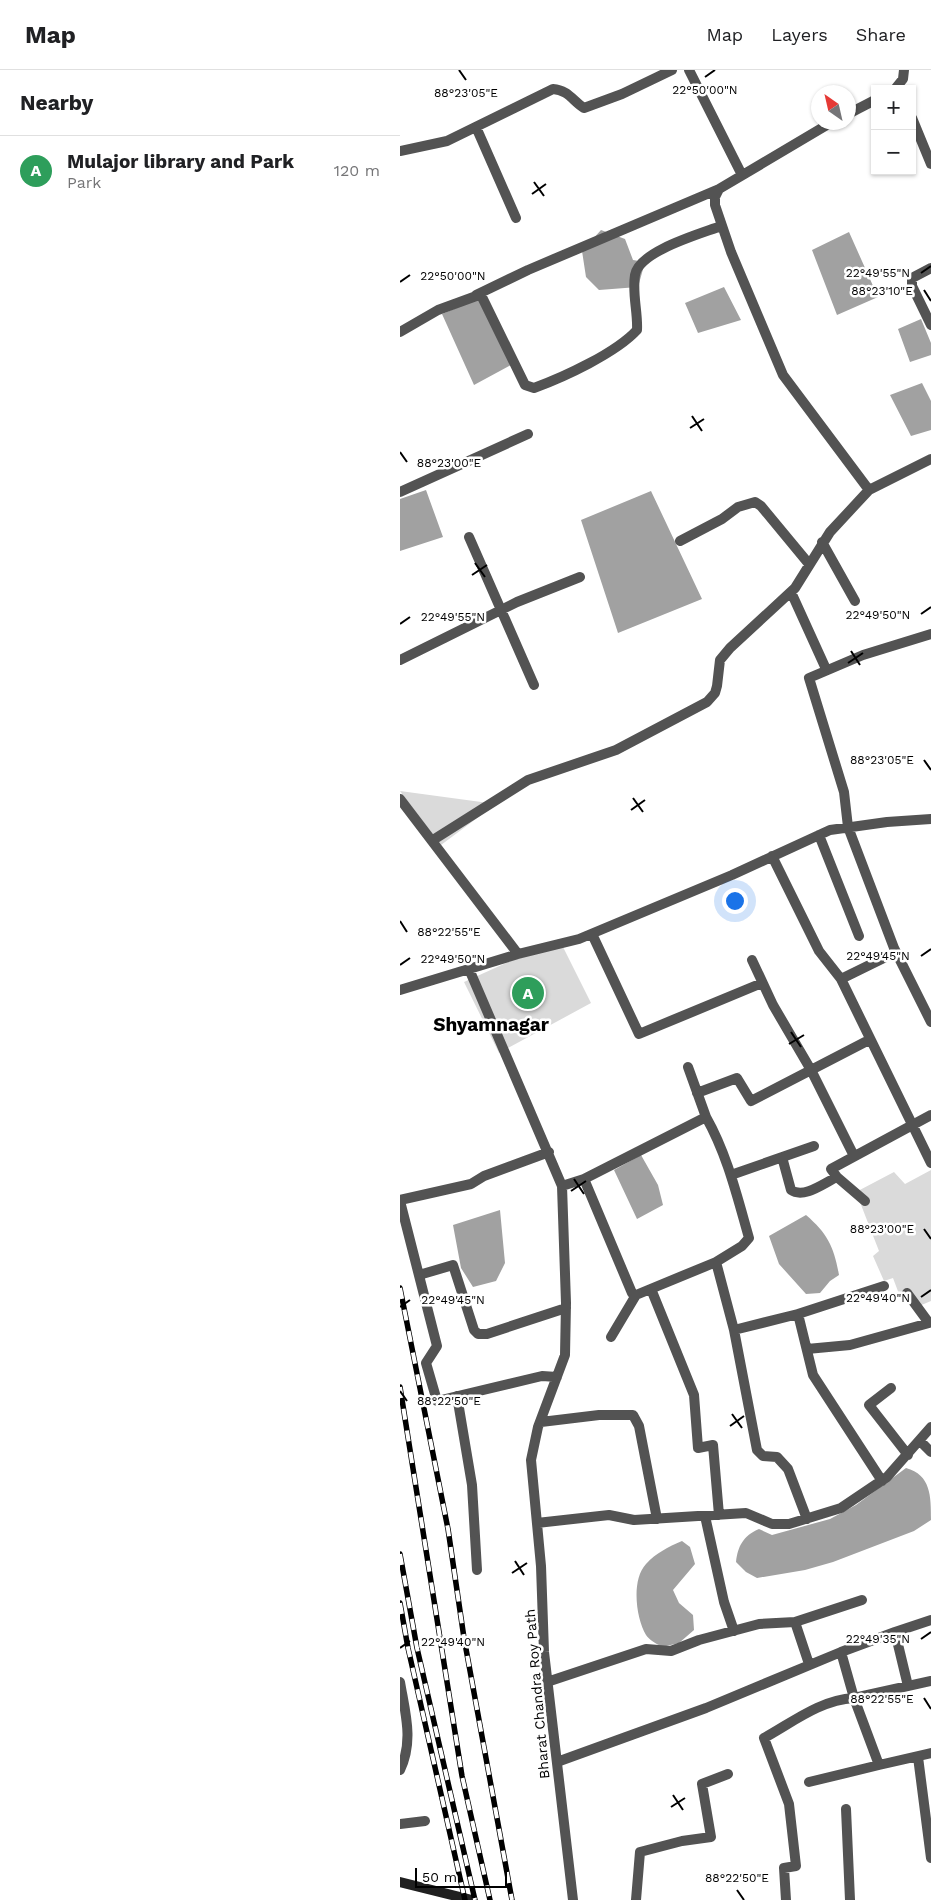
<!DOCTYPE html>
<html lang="en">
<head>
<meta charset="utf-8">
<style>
	:root { --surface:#fff; --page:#f2f2f2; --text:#202124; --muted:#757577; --line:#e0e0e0; --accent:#0b8043 }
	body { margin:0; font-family:"Work Sans",sans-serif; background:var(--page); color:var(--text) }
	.controls { position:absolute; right:15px; top:15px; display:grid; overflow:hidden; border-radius:0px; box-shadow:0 1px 4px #0004 }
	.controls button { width:45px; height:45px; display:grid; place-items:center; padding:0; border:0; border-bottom:1px solid var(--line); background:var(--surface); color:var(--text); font:25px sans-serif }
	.compass { position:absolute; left:411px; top:15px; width:45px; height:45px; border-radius:50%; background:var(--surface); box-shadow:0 1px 4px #0004; rotate:326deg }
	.scale { position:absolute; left:15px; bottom:12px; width:92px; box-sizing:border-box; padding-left:5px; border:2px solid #000; border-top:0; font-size:14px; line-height:18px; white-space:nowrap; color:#000; -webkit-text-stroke:4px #fff; paint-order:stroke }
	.you { position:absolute; left:334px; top:830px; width:18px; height:18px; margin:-12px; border:4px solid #fff; border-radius:50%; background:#1a73e8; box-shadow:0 0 0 8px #1a73e833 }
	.badge { display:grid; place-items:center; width:32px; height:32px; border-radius:50%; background:var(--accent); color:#fff; font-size:16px; font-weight:700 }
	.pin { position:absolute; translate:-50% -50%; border:2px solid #fff; box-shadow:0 1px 5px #0006 }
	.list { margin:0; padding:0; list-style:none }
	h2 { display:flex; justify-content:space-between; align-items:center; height:65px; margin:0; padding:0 20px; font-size:21px }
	h2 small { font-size:16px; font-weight:400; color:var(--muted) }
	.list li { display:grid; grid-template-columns:32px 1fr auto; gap:15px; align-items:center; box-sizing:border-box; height:70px; padding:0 20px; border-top:1px solid var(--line) }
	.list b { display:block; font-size:19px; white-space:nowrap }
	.list p { margin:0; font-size:16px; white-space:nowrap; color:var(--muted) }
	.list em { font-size:16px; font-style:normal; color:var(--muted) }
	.map { position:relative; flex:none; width:531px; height:1830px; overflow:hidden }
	header { display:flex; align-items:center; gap:30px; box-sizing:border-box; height:70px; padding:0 25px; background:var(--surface); border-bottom:1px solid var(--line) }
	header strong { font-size:24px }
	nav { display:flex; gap:28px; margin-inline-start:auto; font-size:18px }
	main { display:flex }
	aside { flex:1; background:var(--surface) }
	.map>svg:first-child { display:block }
</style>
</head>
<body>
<header>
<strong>Map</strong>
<nav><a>Map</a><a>Layers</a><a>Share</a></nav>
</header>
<main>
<aside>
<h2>Nearby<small></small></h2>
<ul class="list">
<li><span class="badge" style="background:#2e9e5b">A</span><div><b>Mulajor library and Park</b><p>Park</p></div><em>120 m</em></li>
</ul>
</aside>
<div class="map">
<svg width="531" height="1830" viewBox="0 0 531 1830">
	<rect width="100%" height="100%" fill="#fff"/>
	<path fill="#dadada" d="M 0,721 L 96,734 L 41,775 Z
		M 159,869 L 191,933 L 99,983 L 64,912 Z
		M 531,1100 L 531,1231 L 519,1236 L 511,1230 L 502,1232 L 493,1208 L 484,1211 L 473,1186 L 479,1181 L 456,1122 L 494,1102 L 505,1114 Z"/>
	<path fill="#a1a1a1" d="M 201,160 L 225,169 L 233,190 L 245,192 L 238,217 L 199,220 L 186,207 L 182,181 Z
		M 449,162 L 478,227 L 437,245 L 412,180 Z
		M 324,217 L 341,250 L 298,263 L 285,233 Z
		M 78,229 L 111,295 L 74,315 L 42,244 Z
		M 521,249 L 531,273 L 531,285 L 510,292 L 498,259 Z
		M 522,313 L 531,331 L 531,360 L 511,366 L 490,325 Z
		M 26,420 L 43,467 L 0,481 L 0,429 Z
		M 251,421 L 302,529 L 218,563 L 181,450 Z
		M 241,1085 L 258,1115 L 263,1135 L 237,1149 L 214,1100 Z
		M 100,1140 L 105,1193 L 96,1211 L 73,1217 L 61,1198 L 53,1155 Z
		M 406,1145 C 428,1164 434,1177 439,1205 L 430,1211 L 420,1223 L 406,1224 L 379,1194 L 369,1166 Z
		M 506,1398 C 531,1405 531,1426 531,1450 L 514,1461 L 433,1492 L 405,1500 L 357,1508 L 346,1502 L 336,1492 C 338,1476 343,1466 359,1459 L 372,1465 L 430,1449 L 456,1435 Z
		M 282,1471 L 290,1477 L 295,1494 L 273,1520 L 279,1533 L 293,1545 L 294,1560 L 279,1573 L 262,1577 C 257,1574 249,1570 246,1565 C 236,1548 231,1510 246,1494 C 256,1483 268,1477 282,1471 Z"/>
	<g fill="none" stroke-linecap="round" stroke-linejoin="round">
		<path stroke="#535353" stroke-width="10" d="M 289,0 L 342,105
			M 495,19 L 503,9 L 504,0
			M 448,44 L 475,30
			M 512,48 L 531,94
			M 432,52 L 319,119 L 315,127 L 315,135 L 331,182 L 383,305 L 469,420
			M 76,57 L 116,148
			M 0,81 L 47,71 L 153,19 C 168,20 173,31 184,38 L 222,24 L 272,0
			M 531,198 L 512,208 L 512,216 L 531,255
			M 76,225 L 128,200 L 319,119
			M 0,262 L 38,240 L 79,225 L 82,227 L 125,315 L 134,318 C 164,307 216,283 237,260 C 238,242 232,224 235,205 C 239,181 300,164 321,156
			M 0,422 L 128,364
			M 69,467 L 134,615
			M 280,471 L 322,449 L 338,437 L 355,432 L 361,436 L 409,494
			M 422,472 L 455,531
			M 391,522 L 426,599
			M 531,564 L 463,585 L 409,608 L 444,722 L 448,757 L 494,878 L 531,952
			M 0,590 L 117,532 L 180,507
			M 0,729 L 118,884
			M 419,765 L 459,866
			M 33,770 L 128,710 L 216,680 L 307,632 L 315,623 L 317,616 L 320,590 L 330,578 L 395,518 L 430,462 L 469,420 L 531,389
			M 372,786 L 419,881 L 441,909
			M 192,864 L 239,964 L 362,913
			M 496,882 L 441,909 L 531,1093
			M 352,890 L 373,935 L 411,1000 L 454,1086
			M 69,899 L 162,1116 L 166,1233 L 165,1285 L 138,1357 L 131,1390 L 141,1496 L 144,1582 L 173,1830
			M 0,920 L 118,884 L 179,869 L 332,805 L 430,760 L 487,752 L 531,749
			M 288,997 L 306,1047
			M 297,1023 L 337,1008 L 351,1031 L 469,970
			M 382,1087 L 391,1120 C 404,1129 424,1113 437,1107
			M 331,1105 L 414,1076
			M 184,1109 L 232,1223 L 236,1225 L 316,1192 L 334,1260 L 398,1244 L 413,1305 L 482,1411
			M 162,1116 L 184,1109 L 306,1047 C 327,1084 337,1126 349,1168 L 342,1176 L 316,1192
			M 0,1130 L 71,1114 L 84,1106 L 149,1082
			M 0,1131 L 37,1276 L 26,1293 L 37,1331 L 142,1306 L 157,1307
			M 465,1131 L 437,1107 L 431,1099 L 531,1045
			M 19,1205 L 53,1195 L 74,1260 L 78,1264 L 87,1264 L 166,1238
			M 251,1219 L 294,1325 L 298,1378 L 313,1375 L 319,1445
			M 398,1244 L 484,1216
			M 334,1260 L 357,1380 L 363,1386 L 377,1387 L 388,1399 L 407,1449
			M 211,1267 L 236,1225
			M 407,1279 L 450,1275 L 529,1253 L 507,1223
			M 491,1318 L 469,1335 L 508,1385
			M 57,1326 L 72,1415 L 77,1500
			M 141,1352 L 199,1345 L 233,1345 L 239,1356 L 257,1449
			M 520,1371 L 531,1382
			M 305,1446 L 324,1532 L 334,1561
			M 137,1453 L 209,1445 L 234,1450 L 346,1443 L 372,1454 L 389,1454 L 441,1438 L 487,1407 L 531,1357
			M 395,1552 L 409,1594
			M 441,1582 L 495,1562
			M 0,1612 C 5,1642 14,1671 0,1700
			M 147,1612 L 246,1579 L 271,1581 L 299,1570 L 359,1554 L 395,1552 L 462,1530
			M 508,1616 L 495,1562 L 531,1550
			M 518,1687 L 531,1788
			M 157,1692 L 306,1638 L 441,1582 L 454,1628 L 531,1611
			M 409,1712 L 479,1695
			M 446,1739 L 450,1830
			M 0,1754 L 25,1751
			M 236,1830 L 240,1782 L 282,1771 L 311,1767 L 302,1714 L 328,1704
			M 386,1830 L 384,1798 L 396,1796 L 389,1734 L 364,1668 C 393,1652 420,1630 454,1628 L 479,1695 L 531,1683"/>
		<path stroke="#202020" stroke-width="10" d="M 0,1812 L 72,1830"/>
		<g stroke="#000" stroke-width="5.5">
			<path id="rail" d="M 0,1218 L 48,1459 L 64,1568 L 112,1830
				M 0,1317 L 62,1706 L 90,1830
				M 0,1484 L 17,1578 L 75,1830
				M 0,1533 L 8,1578 L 65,1830"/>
		</g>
		<use href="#rail" stroke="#fff" stroke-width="4" stroke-dasharray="11" stroke-linecap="butt"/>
	</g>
	<path fill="none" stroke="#000" stroke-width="2" d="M 59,0 L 66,10M 305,7 L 315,0M 134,112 L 144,126M 132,124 L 146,114M 521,203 L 531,196M 0,212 L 10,205M 524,220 L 531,231M 292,346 L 302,361M 290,358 L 304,349M 0,382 L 7,392M 75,493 L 85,507M 72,505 L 87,495M 521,544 L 531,537M 0,554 L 10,547M 451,581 L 460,595M 448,593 L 463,583M 524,690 L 531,700M 233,728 L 243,742M 231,740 L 245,730M 0,851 L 7,862M 521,886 L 531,879M 0,895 L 10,888M 391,962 L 401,977M 389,974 L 404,965M 174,1109 L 184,1124M 171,1121 L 186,1111M 524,1159 L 531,1169M 521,1227 L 531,1220M 0,1237 L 10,1230M 0,1321 L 7,1331M 332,1344 L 342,1358M 330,1356 L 344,1346M 115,1491 L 124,1505M 112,1503 L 127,1493M 521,1569 L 531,1562M 0,1578 L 10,1571M 524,1628 L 531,1639M 273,1725 L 283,1740M 271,1737 L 285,1728M 337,1820 L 344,1830"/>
	<g text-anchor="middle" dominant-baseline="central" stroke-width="5" stroke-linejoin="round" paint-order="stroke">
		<g font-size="14" fill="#000" stroke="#fff">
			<text transform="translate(137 1624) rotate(-95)">Bharat Chandra Roy Path</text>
		</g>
		<g font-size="19" font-weight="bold" fill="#000" stroke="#fff">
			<text x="91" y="954">Shyamnagar</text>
		</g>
	</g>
	<g font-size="12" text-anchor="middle" fill="#000" stroke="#fff" stroke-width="5" stroke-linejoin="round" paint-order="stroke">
		<text x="305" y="24">22°50'00"N</text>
		<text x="66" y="27">88°23'05"E</text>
		<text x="478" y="207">22°49'55"N</text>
		<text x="53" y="210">22°50'00"N</text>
		<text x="482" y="225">88°23'10"E</text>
		<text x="49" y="397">88°23'00"E</text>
		<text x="478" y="549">22°49'50"N</text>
		<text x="53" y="551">22°49'55"N</text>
		<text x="482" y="694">88°23'05"E</text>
		<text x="49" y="866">88°22'55"E</text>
		<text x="478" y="890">22°49'45"N</text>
		<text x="53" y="893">22°49'50"N</text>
		<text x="482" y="1163">88°23'00"E</text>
		<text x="478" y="1232">22°49'40"N</text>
		<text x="53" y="1234">22°49'45"N</text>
		<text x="49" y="1335">88°22'50"E</text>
		<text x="478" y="1573">22°49'35"N</text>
		<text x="53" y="1576">22°49'40"N</text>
		<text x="482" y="1633">88°22'55"E</text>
		<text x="337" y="1812">88°22'50"E</text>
	</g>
</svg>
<div class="controls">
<button>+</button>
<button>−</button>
</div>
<svg class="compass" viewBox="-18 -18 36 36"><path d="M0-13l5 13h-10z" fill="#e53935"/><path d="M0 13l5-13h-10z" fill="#757577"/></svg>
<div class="scale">50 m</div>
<div class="you"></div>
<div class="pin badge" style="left:128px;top:923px;background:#2e9e5b">A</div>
</div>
</main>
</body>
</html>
